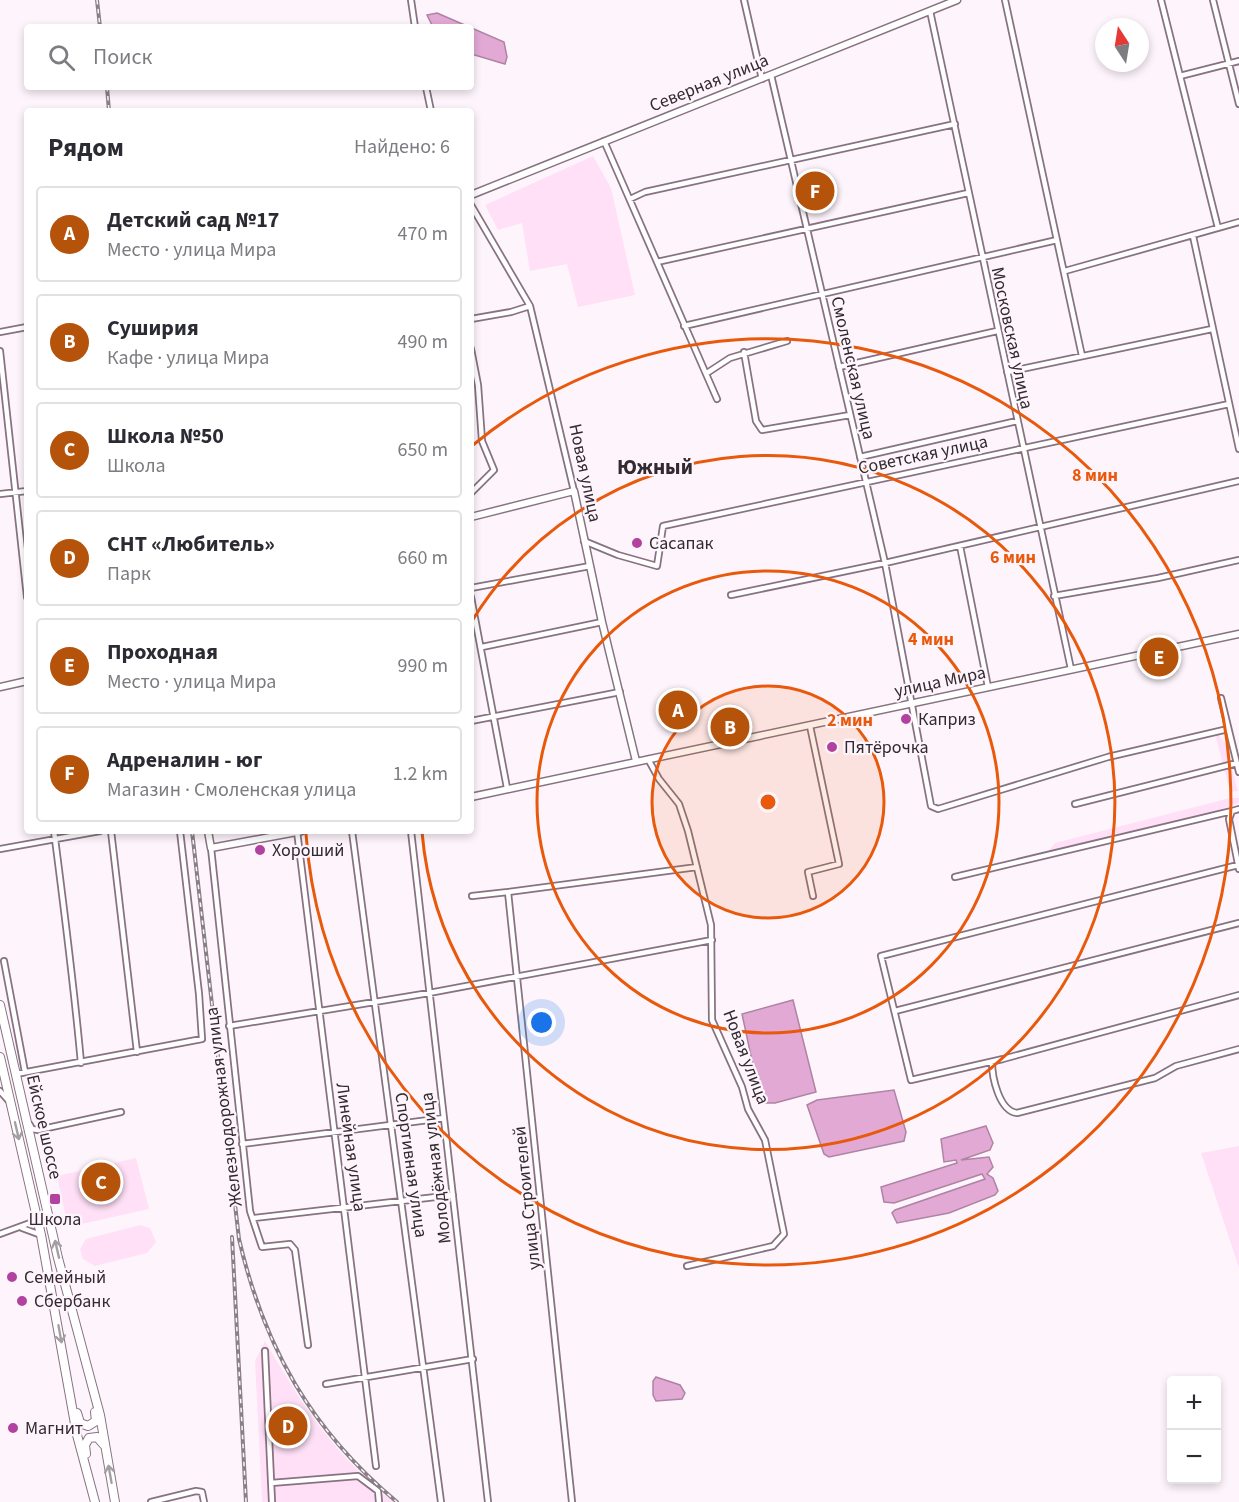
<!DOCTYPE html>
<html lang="ru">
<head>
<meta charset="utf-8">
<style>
	:root { --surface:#fff; --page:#f2f2f3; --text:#2b2b33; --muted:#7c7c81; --line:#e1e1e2; --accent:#b45309 }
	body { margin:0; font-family:"Source Sans 3",sans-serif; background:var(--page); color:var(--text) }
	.controls { position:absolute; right:18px; bottom:18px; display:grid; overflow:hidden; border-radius:6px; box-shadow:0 3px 9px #0003 }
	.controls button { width:54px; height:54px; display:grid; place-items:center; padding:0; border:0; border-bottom:2px solid var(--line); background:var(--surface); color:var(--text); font:30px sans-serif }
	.compass { position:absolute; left:1095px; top:18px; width:54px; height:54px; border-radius:50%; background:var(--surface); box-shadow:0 3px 9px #0003; rotate:348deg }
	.you { position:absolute; left:542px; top:1023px; width:21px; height:21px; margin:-15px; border:4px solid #fff; border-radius:50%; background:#1a73e8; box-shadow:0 0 0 9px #1a73e833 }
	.badge { display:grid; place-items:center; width:39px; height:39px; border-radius:50%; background:var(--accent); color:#fff; font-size:20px; font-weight:700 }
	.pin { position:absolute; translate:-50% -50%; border:3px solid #fff; box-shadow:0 2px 6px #0006 }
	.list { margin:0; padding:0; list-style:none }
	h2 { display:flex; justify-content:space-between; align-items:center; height:78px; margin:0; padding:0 24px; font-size:26px }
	h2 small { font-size:20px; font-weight:400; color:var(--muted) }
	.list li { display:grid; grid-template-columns:39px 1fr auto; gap:18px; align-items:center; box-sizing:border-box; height:96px; margin:0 12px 12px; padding:0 12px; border:2px solid var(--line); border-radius:6px }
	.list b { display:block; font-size:22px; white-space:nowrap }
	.list p { margin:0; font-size:20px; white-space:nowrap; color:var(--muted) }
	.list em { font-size:20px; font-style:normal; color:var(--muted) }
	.icon { flex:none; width:33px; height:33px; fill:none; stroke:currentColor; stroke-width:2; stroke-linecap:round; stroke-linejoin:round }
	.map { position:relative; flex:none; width:1239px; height:1502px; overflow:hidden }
	.search { position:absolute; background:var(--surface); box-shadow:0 3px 9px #0003; left:24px; top:24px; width:450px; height:66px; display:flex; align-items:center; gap:15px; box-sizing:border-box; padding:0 21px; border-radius:6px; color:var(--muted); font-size:22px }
	.panel { position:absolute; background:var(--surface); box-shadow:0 3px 9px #0003; left:24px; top:108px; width:450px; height:726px; border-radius:6px }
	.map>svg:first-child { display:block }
</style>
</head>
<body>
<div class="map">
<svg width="1239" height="1502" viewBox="0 0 1239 1502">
	<rect width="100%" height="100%" fill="#fef5fc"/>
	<path fill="#ffe0f7" d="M 593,156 L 611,188 L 635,295 L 578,307 L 567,264 L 530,271 L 522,223 L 498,230 L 485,205 Z
		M 1218,734 L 1225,743 L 1238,791 L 1230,792 L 1216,737 Z
		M 1230,798 L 1239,798 L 1239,803 L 1209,814 L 1048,851 L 1055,843 Z
		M 1239,1146 L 1239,1268 L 1201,1153 Z
		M 136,1158 L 149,1209 L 68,1227 L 57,1176 Z
		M 140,1225 L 150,1228 L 156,1242 L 147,1253 L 95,1266 L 83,1259 L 80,1249 L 86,1239 Z
		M 265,1341 C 303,1406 334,1455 394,1502 L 262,1502 L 255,1361 Z"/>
	<path fill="#e2a9d5" stroke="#ae83a4" stroke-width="1.5" d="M 437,13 L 504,42 L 507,57 L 505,64 L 471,54 L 471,27 L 433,27 L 427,15 Z
		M 793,1000 L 816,1092 L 775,1103 L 761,1103 L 742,1014 Z
		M 894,1090 L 906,1132 L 904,1141 L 829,1157 L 824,1154 L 807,1105 L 817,1100 Z
		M 986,1126 L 993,1143 L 990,1150 L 961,1160 L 989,1157 L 993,1167 L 987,1174 L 993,1178 L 998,1191 L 995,1195 L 949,1213 L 897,1223 L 892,1213 L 895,1210 L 985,1179 L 982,1174 L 894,1203 L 884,1202 L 881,1187 L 957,1163 L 956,1160 L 944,1162 L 941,1139 Z
		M 656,1377 L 680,1385 L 685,1393 L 682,1399 L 656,1401 L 653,1395 L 653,1381 Z"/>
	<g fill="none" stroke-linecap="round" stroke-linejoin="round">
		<g stroke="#887282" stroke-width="8">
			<path id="minor" d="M 411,0 L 415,27
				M 744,0 L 762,79
				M 1005,0 L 1082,356
				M 1161,0 L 1218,228
				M 1213,0 L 1239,104
				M 930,11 L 1071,669
				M 771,75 L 885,563 L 931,806 L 938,809 L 1108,757 L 1228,729
				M 1180,76 L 1239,61
				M 426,87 L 431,111
				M 604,141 L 717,399
				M 630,199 L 645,192 L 955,124
				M 471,205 L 530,306 L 574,491
				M 1193,236 L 1239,449
				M 657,262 L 968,193
				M 1065,271 L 1239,222
				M 471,319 L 511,312 L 530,306
				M 684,326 L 1057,240
				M 0,332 L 27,327
				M 471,349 L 478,385 L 482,441 L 494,470 L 471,493
				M 0,351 L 27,597
				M 744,352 L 756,421 L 762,430 L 850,415
				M 839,367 L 997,331
				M 1007,372 L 1212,329
				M 707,373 L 730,358 L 787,341
				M 860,457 L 1017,421
				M 0,494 L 27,491
				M 584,541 L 618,555 L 657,566 L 663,526 L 1229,404
				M 960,546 L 988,687
				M 471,588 L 590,566
				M 731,595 L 885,563 L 1239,481
				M 1054,596 L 1158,578 L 1239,560
				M 471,597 L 507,788
				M 482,647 L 602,622
				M 1221,698 L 1239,772
				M 471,721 L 620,692
				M 810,726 L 839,864 L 808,872 L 813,896
				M 648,759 L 659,779 L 679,804 L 688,831 L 711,925 L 712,1020 L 742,1087 L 748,1109 L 765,1140 L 784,1234 L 773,1246 L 687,1266
				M 1075,804 L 1237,763
				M 1239,809 L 1232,811 L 1229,819 L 1239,869
				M 54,831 C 64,908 74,986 81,1063
				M 111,831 L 137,1052
				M 297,831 L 376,1466
				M 352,831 L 441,1502
				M 411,831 L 488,1502
				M 211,848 L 250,1211 L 262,1247 L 290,1244 L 295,1250 L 308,1345
				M 0,849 L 100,831
				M 1238,865 L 881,956 L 911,1080 L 1003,1059 L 1239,995
				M 955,877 L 1232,811
				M 472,896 L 508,892
				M 4,961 L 25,1072
				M 895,1011 L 1239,923
				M 229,1026 L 429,993 L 712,940
				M 992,1062 C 992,1077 999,1111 1017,1113 L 1155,1078 L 1176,1066 L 1239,1049
				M 16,1074 L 202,1039 L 199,994 L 180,831
				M 0,1091 L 8,1100
				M 30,1125 L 32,1129 L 38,1130 L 121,1112
				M 242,1144 L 444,1118
				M 254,1218 L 453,1195
				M 22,1228 L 41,1235
				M 0,1234 L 30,1223 L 35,1215
				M 265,1351 L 272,1502
				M 326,1384 L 473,1359
				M 269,1438 L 303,1436
				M 271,1483 L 358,1476 L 378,1491 L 379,1502
				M 151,1502 L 196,1491 L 202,1492 L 204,1502
				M 572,1502 L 508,892 L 697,867"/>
		</g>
		<g stroke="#887282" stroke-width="9">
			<path id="tertiary" d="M 471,195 L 957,0
				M 471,517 L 574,491 L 602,622 L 636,761
				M 0,687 L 27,681
				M 471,797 L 1239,634
				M 208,831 L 211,848 L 302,831"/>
		</g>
		<g stroke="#887282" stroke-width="10">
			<path id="primary" d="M 0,1005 L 58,1258 L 100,1415 L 115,1502
				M 0,1057 L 41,1235 L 77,1435 L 95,1502
				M 77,1413 L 80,1423 L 88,1426 L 96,1421 L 95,1412
				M 86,1454 L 85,1445 L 89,1438 L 97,1437 L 104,1445"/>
		</g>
		<use href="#minor" stroke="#fff" stroke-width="4.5"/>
		<use href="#tertiary" stroke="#fff" stroke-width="6"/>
		<use href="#primary" stroke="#fff" stroke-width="8"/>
		<g stroke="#898087" stroke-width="4">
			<path id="rail" d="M 97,0 L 100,27
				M 107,87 L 109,111
				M 192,831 L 239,1239 C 264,1347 311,1430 397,1502
				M 232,1237 L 246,1502"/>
		</g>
		<use href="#rail" stroke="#fef5fc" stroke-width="1.5" stroke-dasharray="4.5" stroke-linecap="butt"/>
	</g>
	<defs><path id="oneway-shaft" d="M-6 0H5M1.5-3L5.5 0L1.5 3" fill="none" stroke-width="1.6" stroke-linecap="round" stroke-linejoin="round" transform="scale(1.5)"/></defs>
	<g stroke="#a39fa2">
		<use href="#oneway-shaft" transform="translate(17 1131) rotate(77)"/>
		<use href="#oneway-shaft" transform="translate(57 1249) rotate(-103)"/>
		<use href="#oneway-shaft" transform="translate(60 1334) rotate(80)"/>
		<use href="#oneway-shaft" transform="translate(110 1474) rotate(-100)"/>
	</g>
	<circle cx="768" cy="802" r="116" fill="#e8590c" fill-opacity=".12"/>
	<g fill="none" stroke="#e8590c" stroke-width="3">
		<circle cx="768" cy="802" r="116"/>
		<circle cx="768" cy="802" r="231"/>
		<path d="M472 621A347 347 0 1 1 422 832"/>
		<path d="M473 445A463 463 0 1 1 306 834"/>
	</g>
	<g fill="#b1429f" stroke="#fef5fc" stroke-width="2">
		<circle cx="637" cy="543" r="6"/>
		<circle cx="906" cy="719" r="6"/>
		<circle cx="832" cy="747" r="6"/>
		<circle cx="260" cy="850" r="6"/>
		<rect x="49" y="1193" width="12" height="12" rx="3"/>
		<circle cx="12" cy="1277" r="6"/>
		<circle cx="22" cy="1301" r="6"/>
		<circle cx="13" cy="1428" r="6"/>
	</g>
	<g text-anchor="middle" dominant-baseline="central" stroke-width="4.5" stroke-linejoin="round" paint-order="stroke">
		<g font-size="18" fill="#332a30" stroke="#fef5fc">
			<text transform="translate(709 83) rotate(-22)">Северная улица</text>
			<text transform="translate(1012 338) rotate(78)">Московская улица</text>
			<text transform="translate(853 368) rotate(77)">Смоленская улица</text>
			<text transform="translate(923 455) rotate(-12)">Советская улица</text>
			<text transform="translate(585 473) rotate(78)">Новая улица</text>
			<text transform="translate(940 682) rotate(-12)">улица Мира</text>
			<text transform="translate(746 1057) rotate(69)">Новая улица</text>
			<text transform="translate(224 1107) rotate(-97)">Железнодорожная улица</text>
			<text transform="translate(44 1127) rotate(77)">Ейское шоссе</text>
			<text transform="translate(351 1147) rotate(82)">Линейная улица</text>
			<text transform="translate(411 1165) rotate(82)">Спортивная улица</text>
			<text transform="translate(436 1168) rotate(-97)">Молодёжная улица</text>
			<text transform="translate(527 1198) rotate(-96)">улица Строителей</text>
		</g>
		<g font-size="18" fill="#332a30" stroke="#fef5fc" text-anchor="start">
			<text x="649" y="543">Сасапак</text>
			<text x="918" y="719">Каприз</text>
			<text x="844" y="747">Пятёрочка</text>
			<text x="272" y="850">Хороший</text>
			<text x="55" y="1219" text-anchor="middle">Школа</text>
			<text x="24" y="1277">Семейный</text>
			<text x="34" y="1301">Сбербанк</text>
			<text x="25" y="1428">Магнит</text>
		</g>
		<g font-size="21" font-weight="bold" fill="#332a30" stroke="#fef5fc">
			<text x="655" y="467">Южный</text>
		</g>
	</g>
	<circle cx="768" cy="802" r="9" fill="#e8590c" stroke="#fef5fc" stroke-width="3"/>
	<g font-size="18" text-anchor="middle" font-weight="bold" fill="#e8590c" stroke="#fef5fc" stroke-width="4.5" stroke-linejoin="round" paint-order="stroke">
		<text x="1095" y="481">8 мин</text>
		<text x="1013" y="563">6 мин</text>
		<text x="931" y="645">4 мин</text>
		<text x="850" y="726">2 мин</text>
	</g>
</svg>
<div class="controls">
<button>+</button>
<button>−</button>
</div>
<svg class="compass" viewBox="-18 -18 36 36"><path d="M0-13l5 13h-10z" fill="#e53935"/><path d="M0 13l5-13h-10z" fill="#7c7c81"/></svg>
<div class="you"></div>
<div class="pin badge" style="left:678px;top:710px">A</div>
<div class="pin badge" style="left:730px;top:727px">B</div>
<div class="pin badge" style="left:101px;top:1182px">C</div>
<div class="pin badge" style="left:288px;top:1426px">D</div>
<div class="pin badge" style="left:1159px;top:657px">E</div>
<div class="pin badge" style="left:815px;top:191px">F</div>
<div class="search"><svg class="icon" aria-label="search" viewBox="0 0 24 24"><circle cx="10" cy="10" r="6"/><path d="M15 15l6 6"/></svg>Поиск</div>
<section class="panel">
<h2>Рядом<small>Найдено: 6</small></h2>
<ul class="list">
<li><span class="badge">A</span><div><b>Детский сад №17</b><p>Место · улица Мира</p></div><em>470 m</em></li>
<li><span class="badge">B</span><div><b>Суширия</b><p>Кафе · улица Мира</p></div><em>490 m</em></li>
<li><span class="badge">C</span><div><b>Школа №50</b><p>Школа</p></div><em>650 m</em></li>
<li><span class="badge">D</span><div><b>СНТ «Любитель»</b><p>Парк</p></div><em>660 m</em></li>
<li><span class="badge">E</span><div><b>Проходная</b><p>Место · улица Мира</p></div><em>990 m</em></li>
<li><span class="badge">F</span><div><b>Адреналин - юг</b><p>Магазин · Смоленская улица</p></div><em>1.2 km</em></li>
</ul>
</section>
</div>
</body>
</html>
